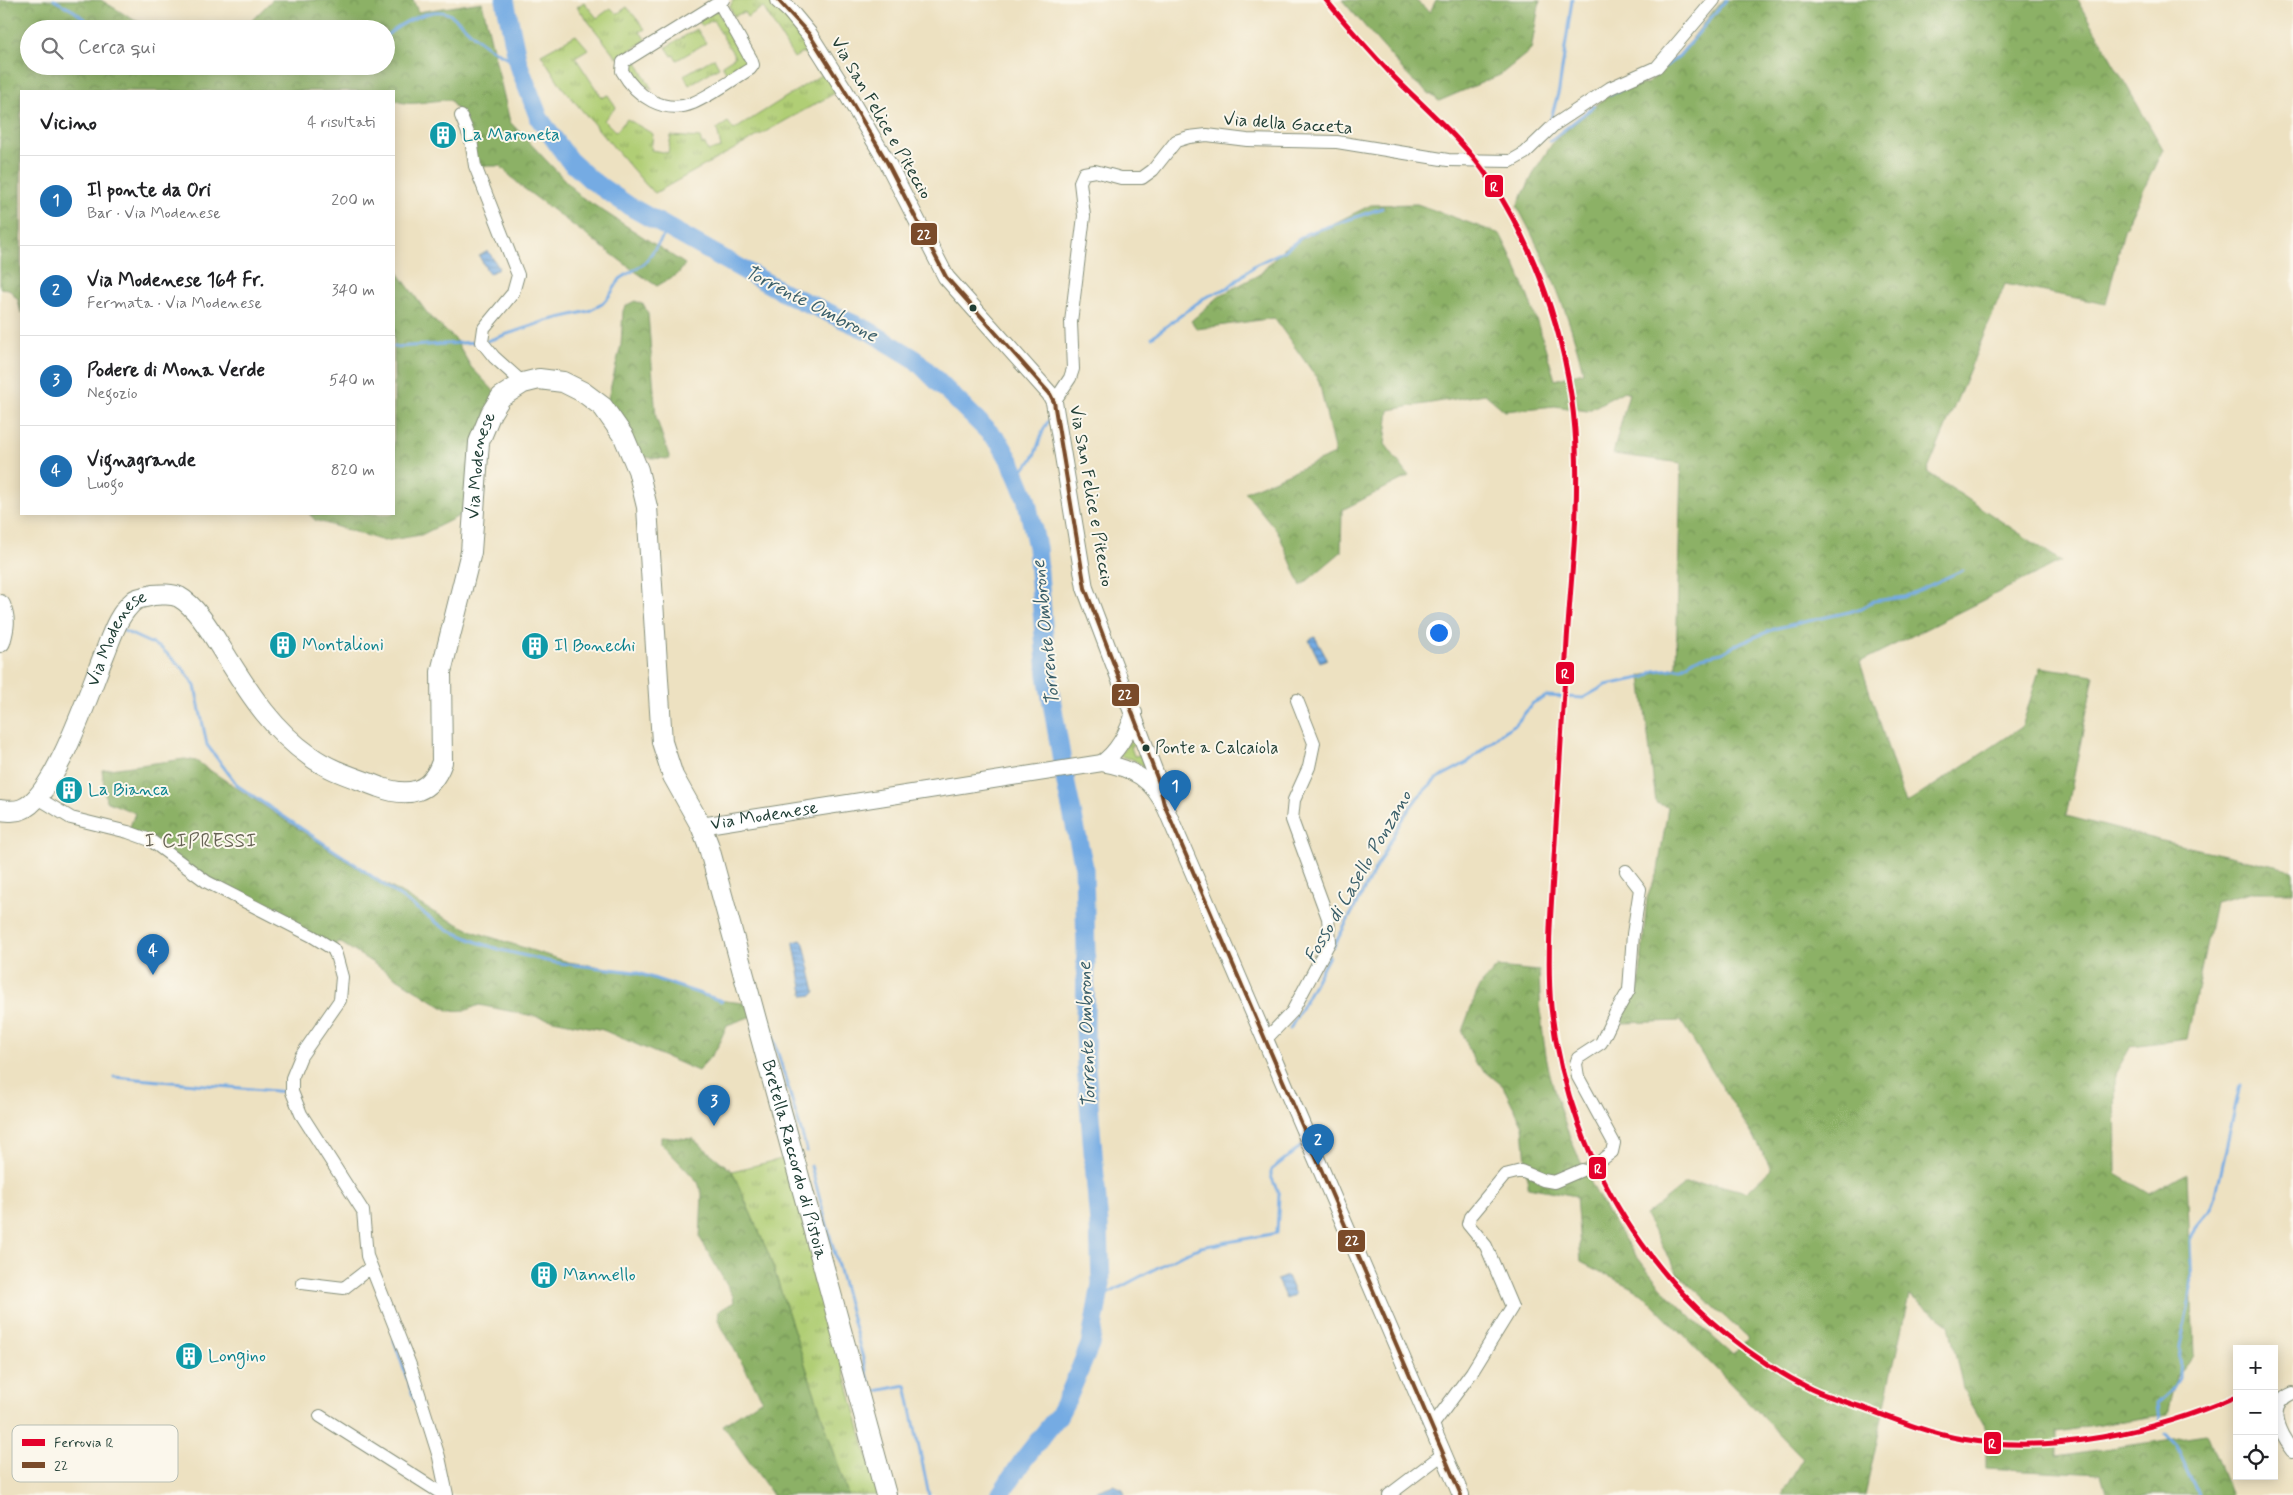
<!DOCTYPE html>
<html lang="it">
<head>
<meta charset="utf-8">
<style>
	:root { --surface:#fff; --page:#f2f2f2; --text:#202124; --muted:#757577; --line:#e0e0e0; --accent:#1f6fb2 }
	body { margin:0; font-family:Mynerve,sans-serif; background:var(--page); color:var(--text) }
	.controls { position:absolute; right:15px; bottom:15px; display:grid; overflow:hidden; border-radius:0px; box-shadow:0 2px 12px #0003 }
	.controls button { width:45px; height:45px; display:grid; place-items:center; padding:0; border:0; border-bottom:1px solid var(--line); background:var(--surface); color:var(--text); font:25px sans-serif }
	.you { position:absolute; left:1438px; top:632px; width:18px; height:18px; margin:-12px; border:4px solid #fff; border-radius:50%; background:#1a73e8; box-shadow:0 0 0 8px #1a73e833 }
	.badge { display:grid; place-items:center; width:32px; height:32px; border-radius:50%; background:var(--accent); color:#fff; font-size:16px; font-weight:700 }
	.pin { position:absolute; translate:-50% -41px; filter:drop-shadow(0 1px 2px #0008) }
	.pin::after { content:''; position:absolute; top:26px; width:18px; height:15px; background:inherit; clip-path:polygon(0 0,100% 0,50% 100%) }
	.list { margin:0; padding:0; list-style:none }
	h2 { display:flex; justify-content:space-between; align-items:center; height:65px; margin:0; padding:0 20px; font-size:21px }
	h2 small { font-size:16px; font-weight:400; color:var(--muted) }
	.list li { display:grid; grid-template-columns:32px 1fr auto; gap:15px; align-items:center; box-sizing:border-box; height:90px; padding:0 20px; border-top:1px solid var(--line) }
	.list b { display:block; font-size:19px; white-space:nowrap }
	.list p { margin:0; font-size:16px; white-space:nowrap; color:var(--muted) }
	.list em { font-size:16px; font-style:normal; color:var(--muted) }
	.icon { flex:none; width:28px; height:28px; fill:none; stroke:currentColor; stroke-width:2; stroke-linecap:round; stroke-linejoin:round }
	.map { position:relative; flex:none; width:2293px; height:1495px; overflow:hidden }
	.search { position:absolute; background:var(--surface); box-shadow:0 2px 12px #0003; left:20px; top:20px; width:375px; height:55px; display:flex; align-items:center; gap:12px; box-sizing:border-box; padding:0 18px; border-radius:28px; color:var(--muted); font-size:19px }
	.panel { position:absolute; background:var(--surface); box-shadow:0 2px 12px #0003; left:20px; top:90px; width:375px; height:425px; border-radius:0px }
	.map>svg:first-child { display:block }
</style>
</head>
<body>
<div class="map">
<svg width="2293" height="1495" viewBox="0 0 2293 1495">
	<defs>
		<pattern id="grass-tufts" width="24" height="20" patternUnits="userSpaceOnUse" patternTransform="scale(1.25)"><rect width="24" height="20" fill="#b0ce75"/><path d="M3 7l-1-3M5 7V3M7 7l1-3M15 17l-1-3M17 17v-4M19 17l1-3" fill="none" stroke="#8fa861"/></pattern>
		<pattern id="forest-crowns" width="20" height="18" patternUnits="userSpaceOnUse" patternTransform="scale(1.25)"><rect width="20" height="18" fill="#8cb166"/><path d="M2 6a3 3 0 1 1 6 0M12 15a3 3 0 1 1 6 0" fill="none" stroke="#729155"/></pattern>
		<pattern id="water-rules" width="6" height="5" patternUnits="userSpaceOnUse" patternTransform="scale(1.25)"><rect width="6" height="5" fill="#74abe3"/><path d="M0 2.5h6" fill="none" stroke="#5f8cb9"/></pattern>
	</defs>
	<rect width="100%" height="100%" fill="#fbf7ec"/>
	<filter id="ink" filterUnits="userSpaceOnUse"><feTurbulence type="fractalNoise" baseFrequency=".02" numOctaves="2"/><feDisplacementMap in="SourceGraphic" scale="10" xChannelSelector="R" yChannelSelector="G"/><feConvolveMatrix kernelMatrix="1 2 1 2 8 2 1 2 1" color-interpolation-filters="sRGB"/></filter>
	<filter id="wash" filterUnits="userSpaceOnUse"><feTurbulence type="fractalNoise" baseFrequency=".0096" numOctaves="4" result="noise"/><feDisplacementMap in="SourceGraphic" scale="20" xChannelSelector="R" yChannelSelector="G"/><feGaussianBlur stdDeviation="1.12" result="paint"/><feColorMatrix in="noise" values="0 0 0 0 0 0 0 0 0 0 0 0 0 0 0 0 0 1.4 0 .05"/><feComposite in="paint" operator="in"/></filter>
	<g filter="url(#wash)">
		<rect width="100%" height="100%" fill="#ede1c1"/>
		<path fill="url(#grass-tufts)" stroke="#688654" d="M 733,0 L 768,0 L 797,28 L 837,92 L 655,193 L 647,186 L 562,87 L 541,54 L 576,35 L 588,49 L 575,57 L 602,98 L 608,95 L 616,107 L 604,120 L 616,132 L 627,119 L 653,134 L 651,150 L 668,153 L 671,136 L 700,138 L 702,145 L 705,144 L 708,151 L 721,148 L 717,129 L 728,122 L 734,130 L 821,75 L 805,54 L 802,53 L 794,58 L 763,7 L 747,17 L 744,12 L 734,16 L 730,7 Z
			M 584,2 L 597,18 L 611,8 L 617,14 L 627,7 L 645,29 L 640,32 L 646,40 L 617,58 L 577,7 Z
			M 715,11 L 718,12 L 748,63 L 729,76 L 722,65 L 735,57 L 713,20 L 702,26 L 698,20 Z
			M 697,29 L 706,43 L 677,60 L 674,55 L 672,56 L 666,47 Z
			M 714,58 L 719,67 L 689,85 L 684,75 Z
			M 636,60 L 652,90 C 643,84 634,76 631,65 Z
			M 1133,736 L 1137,743 L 1131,747 L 1134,756 L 1141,755 L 1145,767 L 1132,759 L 1119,756 Z
			M 786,1158 L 878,1495 L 848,1495 L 769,1255 L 732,1171 Z"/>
		<path fill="url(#forest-crowns)" stroke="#56774d" d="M 0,0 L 101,0 L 134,20 L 160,29 L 29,29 L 29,66 L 386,66 L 386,29 L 243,29 L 272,0 L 413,0 L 418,12 L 482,2 L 510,122 L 580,196 L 685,264 L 679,273 L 657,286 L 633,270 L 522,187 L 500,166 L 475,166 L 461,116 L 450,100 C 431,99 411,108 394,100 L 394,91 L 21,91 L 21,313 L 18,300 L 9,289 L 0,288 Z
			M 1342,0 L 1415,0 L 1430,12 L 1436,0 L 1540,0 L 1531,50 L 1500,75 L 1439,101 L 1411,79 Z
			M 1723,0 L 2077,0 L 2163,149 L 2124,230 L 2106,304 L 2005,284 L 1927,472 L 2061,561 L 1860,662 L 1906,804 L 2022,727 L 2040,667 L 2094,675 L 2066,816 L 2171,843 L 2293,870 L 2293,892 L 2254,892 L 2215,902 L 2187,1039 L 2131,1046 L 2115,1074 L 2116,1174 L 2150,1194 L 2187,1173 L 2194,1355 L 2176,1377 L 2167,1414 L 2057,1432 L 2057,1456 L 2207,1434 L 2231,1495 L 2107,1495 L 2101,1474 L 1986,1468 L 1986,1429 L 1963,1389 L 1949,1325 L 1909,1295 L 1865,1495 L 1781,1495 L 1803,1458 L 1642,1293 L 1581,1262 L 1576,1196 L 1528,1187 L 1523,1126 L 1503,1086 L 1474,1062 L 1462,1031 L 1479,987 L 1497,967 L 1539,971 C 1540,999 1541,1027 1546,1055 C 1560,1133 1603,1218 1654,1278 C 1677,1306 1706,1331 1733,1355 L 1748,1338 L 1679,1275 L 1645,1216 L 1685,1184 L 1716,1184 L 1747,1192 L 1771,1169 L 1758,1144 L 1681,1021 L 1622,1023 L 1624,1014 L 1639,988 L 1647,898 L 1658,870 L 1668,807 L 1656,803 L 1641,676 L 1676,667 L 1681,463 L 1613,454 L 1629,393 L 1624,391 L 1587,411 L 1555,406 L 1505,411 L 1485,394 L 1389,410 L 1385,444 L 1409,476 L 1342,510 L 1341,552 L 1301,586 L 1278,532 L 1245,492 L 1335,454 L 1319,381 L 1274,318 L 1197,329 L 1191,321 L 1221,295 L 1260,274 L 1284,248 L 1371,205 L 1417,204 L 1500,234 C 1525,281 1540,329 1555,380 L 1583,372 C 1570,313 1545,258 1517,206 L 1537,167 L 1554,141 L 1612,92 L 1648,83 L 1678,57 L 1713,11 Z
			M 394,259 L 399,274 L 430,317 L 455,339 L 471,367 L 495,392 L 475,508 L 421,535 L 384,541 L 315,520 L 309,514 L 394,514 Z
			M 635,301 L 644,305 L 648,314 L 656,417 L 670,459 L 640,457 L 607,402 L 621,345 L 623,311 L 625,306 Z
			M 185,759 L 196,761 L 356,867 L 435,913 L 475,932 L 568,962 L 635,972 L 717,1000 L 752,1004 L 755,1015 L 727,1025 L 716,1050 L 698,1071 L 603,1030 L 479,1005 L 467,1010 L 449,1011 L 338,941 L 333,949 L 128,832 L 135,813 L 106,801 L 102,770 Z
			M 661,1137 L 693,1139 L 732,1171 L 769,1255 L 848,1495 L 773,1495 L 723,1425 L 762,1399 L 718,1320 L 719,1311 L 734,1302 L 733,1296 L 700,1238 L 702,1194 L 698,1182 L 661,1143 Z"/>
		<path fill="url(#water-rules)" stroke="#4a748c" d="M 488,251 L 499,268 L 489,274 L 479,256 Z
			M 1315,637 L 1327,659 L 1320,662 L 1309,640 Z
			M 801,940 L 804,944 L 815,992 L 813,995 L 804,996 L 803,993 L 794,945 L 794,942 Z
			M 1287,1276 L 1295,1295 L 1286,1299 L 1277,1280 Z
			M 1114,1485 L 1123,1489 L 1125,1495 L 1085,1495 Z"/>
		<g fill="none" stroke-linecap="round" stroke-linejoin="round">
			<path stroke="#74abe3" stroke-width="3" d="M 54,0 L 74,11 L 97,29
				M 386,36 C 398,25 432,5 449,14 C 463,22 471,35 484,44 C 494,52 507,57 518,63
				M 1663,68 L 1679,56 L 1726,0
				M 1610,95 L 1622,89
				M 1550,122 L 1559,90 L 1572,0
				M 1550,141 L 1594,106
				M 1152,337 L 1204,298 L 1229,287 L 1255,265 L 1284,251 L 1306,234 L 1382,208
				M 487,341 L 546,321 L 589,311 L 602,304 L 610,295 L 620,279 L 645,263 L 669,228
				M 394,347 L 478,342
				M 1016,474 C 1042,459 1034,442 1049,420
				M 124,631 L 161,648 L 184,670 L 195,686 L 207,745 L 238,786 L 356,865 L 444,928 L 477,942 L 501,950 L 551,962 L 635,972 L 722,1001
				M 1334,946 L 1402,819 L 1418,797 L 1436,779 L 1468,762 L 1504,731 L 1516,724 L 1533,703 L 1547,696 L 1583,698 L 1606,685 L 1646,677 L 1654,671 L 1681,668 L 1697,658 L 1722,653 L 1733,646 L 1777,628 L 1849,612 L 1862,608 L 1874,601 L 1904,597 L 1963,570
				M 760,1007 L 765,1010 L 807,1151
				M 1290,1029 L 1329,956
				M 114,1077 L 287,1092
				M 811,1166 L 872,1392 L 906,1385 L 929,1495
				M 1098,1299 L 1181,1255 L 1201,1247 L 1277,1233 L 1279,1195 L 1271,1176 L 1271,1170 L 1304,1144
				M 394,1340 L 416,1405
				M 2160,1419 L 2158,1403 L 2171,1391 L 2179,1378 L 2180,1346 L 2192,1289 L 2190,1240 L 2196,1227 L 2211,1209 L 2215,1199 L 2240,1085
				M 2166,1434 L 2176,1445 L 2199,1495"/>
			<path stroke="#74abe3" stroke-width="19" d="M 505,0 L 518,63 L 539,118 L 569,160 L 591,180 L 629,206 L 785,293 L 869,331 L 915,359 L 1000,443 L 1012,464 L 1026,498 L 1037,547 L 1047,675 L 1067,789 L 1084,867 L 1086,952 L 1085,1024 L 1086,1067 L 1099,1225 L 1101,1284 L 1090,1345 L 1069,1395 L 1058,1416 L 1024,1459 L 1000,1495"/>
		</g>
	</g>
	<g filter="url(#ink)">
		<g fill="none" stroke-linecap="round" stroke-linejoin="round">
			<path stroke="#c4c0a5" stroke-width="12" stroke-dasharray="12 6" stroke-linecap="butt" d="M 1582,1170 L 1604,1158"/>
			<g stroke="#868f7a" stroke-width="14">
				<path id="minor" d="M 719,2 L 751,59 L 753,65 L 750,69 C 732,80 713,94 693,103 C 664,115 636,96 622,71 L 623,62 L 723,0
					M 461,116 L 471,140 L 475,166 L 518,275 L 513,293 L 484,328 L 482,342 L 494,357 L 523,383
					M 1054,402 L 1070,378 L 1073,369 L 1071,322 L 1084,216 L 1080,182 L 1084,173 L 1095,171 L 1121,178 L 1142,178 L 1153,170 L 1176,141 L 1189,137 L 1207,135 L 1247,140 L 1337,142 L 1448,160 L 1511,161 L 1525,153 L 1554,125 L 1610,88 L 1657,67 L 1714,0
					M 38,798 L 71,818 L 128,832 L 150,840 L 207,882 L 312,936 L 333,949 L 336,955 L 342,977 L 340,1000 L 301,1056 L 292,1078 L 292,1092 L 301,1114 L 363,1211 L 367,1256 L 410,1365 L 439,1457 L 447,1495
					M 1265,1040 L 1292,1012 L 1330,941 L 1328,918 L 1292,820 L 1294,800 L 1309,767 L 1314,743 L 1297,700
					M 1604,1158 L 1612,1152 L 1614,1143 L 1578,1077 L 1576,1064 L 1578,1058 L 1601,1043 L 1615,1014 L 1629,990 L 1633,934 L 1640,889 L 1626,871
					M 302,1283 L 344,1288 L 371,1267
					M 2293,1393 C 2264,1405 2279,1433 2293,1451
					M 320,1416 L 444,1495
					M 1432,1426 L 1472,1372 L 1512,1307 L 1486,1246 L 1468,1224 L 1470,1217 L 1505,1175 L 1521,1171 L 1543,1180 L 1554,1182 L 1582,1170
					M 1389,1495 L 1443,1454"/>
			</g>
			<g stroke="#868f7a" stroke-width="18">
				<g id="tertiary">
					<path d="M 778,0 L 789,10 L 809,34 L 845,91 L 887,162 L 946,277 L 1050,394 L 1054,402 L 1085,588 L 1159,783 L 1162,797"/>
					<path d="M 1102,763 C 1119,751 1128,732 1134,713"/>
					<path id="s1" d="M 701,826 L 1102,763 C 1133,768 1152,779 1166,809 L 1461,1495"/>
				</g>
			</g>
			<g stroke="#868f7a" stroke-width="22">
				<g id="primary">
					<path d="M 0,605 C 6,619 4,628 0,642"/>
					<path id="s2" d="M 0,810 C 8,811 15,812 22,809 C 55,797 90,689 104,655 C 112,635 118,614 135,600 C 140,597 148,597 153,595 C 160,594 173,594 179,597 C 199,608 216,641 228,659 C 251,696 274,731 310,756 C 330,771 357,778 379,787 C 409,798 431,793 442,762 L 441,672 L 471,552 L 479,442 L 491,413 L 501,397 L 523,383 L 539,379 L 563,382 L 583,392 L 603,407 L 624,437 L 638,470 L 647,507 L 662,742 L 673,776 L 701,826 L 708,844 L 886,1495"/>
				</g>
			</g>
			<use href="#minor" stroke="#fff" stroke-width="12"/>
			<use href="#tertiary" stroke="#fff" stroke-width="16"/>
			<use href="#primary" stroke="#fff" stroke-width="20"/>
			<g stroke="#fbf7ec" stroke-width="8">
				<path id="bus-1" d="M 778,0 L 809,34 L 845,91 L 887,162 L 946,277 L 1050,394 L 1054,402 L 1085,588 L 1159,783 L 1164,804 L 1461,1495"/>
			</g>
			<use href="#bus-1" stroke="#7a4b2a" stroke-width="4"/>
			<g stroke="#fbf7ec" stroke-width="9">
				<path id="rail-1" d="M 1326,0 C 1348,27 1371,53 1395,78 C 1428,111 1464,141 1490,180 C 1541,257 1572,355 1576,447 C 1579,512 1571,577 1567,641 C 1562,730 1556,820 1551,909 C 1549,942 1548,974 1551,1007 C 1569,1167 1665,1317 1811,1389 C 1828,1397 1846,1402 1864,1408 C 1896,1420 1928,1433 1962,1439 C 2051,1455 2155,1432 2237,1396"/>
			</g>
			<use href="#rail-1" stroke="#e4002b" stroke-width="5"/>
		</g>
	</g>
	<defs>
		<g id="building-disc" transform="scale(1.4375)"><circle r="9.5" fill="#0f9aa8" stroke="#fbf7ec"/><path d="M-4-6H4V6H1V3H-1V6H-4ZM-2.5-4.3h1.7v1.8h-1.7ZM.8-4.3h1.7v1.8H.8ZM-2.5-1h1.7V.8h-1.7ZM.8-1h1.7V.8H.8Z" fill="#fff"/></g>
	</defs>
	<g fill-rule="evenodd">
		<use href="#building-disc" x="443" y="135"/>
		<use href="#building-disc" x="283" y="645"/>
		<use href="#building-disc" x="535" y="646"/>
		<use href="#building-disc" x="69" y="790"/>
		<use href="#building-disc" x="544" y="1275"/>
		<use href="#building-disc" x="189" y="1356"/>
	</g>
	<g fill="#1f3d34" stroke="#fbf7ec" stroke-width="2">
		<circle cx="973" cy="308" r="4.5"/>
		<circle cx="1146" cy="748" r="4.5"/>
	</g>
	<g text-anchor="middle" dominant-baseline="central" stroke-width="4" stroke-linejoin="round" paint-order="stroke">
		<g font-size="17" fill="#1f3d34" stroke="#fbf7ec" text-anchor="start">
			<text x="1155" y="748">Ponte a Calcaiola</text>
		</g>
		<g font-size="18" fill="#1f3d34" stroke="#fbf7ec">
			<text transform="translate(881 118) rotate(60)">Via San Felice e Piteccio</text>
			<text transform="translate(1288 124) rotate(4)">Via della Gacceta</text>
			<text stroke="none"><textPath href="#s2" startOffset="971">Via Modenese</textPath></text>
			<text transform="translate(1091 496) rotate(80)">Via San Felice e Piteccio</text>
			<text stroke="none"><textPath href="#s2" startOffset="221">Via Modenese</textPath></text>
			<text stroke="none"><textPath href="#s1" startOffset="64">Via Modenese</textPath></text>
			<text stroke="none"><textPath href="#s2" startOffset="1944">Bretella Raccordo di Pistoia</textPath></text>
		</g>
		<g font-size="18" fill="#0d838f" stroke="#fbf7ec" text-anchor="start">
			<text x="462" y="135">La Maroneta</text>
			<text x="302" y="645">Montalioni</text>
			<text x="554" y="646">Il Bonechi</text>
			<text x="88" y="790">La Bianca</text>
			<text x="563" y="1275">Mannello</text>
			<text x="208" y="1356">Longino</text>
		</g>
		<g font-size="19" font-style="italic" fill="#395e69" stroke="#fbf7ec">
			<text transform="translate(811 304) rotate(27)">Torrente Ombrone</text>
			<text transform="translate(1046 633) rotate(-96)">Torrente Ombrone</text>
			<text transform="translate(1358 877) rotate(-60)">Fosso di Casello Ponzano</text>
			<text transform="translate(1087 1035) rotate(-92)">Torrente Ombrone</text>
		</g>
		<g font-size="19" letter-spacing="1" fill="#676355" stroke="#fbf7ec">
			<text x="201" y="841">I CIPRESSI</text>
		</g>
	</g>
	<rect x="12" y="1425" width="166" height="57" rx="8" fill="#fbf7ec" stroke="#b9bfb5" stroke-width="1"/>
	<rect x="22" y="1439" width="23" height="7" fill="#e4002b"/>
	<rect x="22" y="1462" width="23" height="6" fill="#7a4b2a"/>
	<g font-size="14" fill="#1f3d34">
		<text x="54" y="1447">Ferrovia R</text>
		<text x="54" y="1470">22</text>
	</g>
	<g stroke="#fbf7ec" stroke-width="2">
		<rect x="1484" y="174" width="20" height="24" rx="5" fill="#e4002b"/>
		<rect x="910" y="222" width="28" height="24" rx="5" fill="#7a4b2a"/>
		<rect x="1555" y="661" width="20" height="24" rx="5" fill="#e4002b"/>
		<rect x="1111" y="683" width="29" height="24" rx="5" fill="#7a4b2a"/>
		<rect x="1588" y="1156" width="19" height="24" rx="5" fill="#e4002b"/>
		<rect x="1337" y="1229" width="29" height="24" rx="5" fill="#7a4b2a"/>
		<rect x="1983" y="1431" width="19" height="24" rx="5" fill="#e4002b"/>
	</g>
	<g font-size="14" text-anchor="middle" font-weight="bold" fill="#fff">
		<text x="1494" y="191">R</text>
		<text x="924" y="239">22</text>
		<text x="1565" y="678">R</text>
		<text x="1125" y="699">22</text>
		<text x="1598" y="1173">R</text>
		<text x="1352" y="1245">22</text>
		<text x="1992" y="1448">R</text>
	</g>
</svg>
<div class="controls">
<button>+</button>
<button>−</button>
<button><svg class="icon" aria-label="locate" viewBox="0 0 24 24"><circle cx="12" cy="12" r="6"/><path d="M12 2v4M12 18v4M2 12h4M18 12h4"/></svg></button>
</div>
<div class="you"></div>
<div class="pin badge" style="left:1175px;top:811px">1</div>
<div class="pin badge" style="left:1318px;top:1165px">2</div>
<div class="pin badge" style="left:714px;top:1126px">3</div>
<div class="pin badge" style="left:153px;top:975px">4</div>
<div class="search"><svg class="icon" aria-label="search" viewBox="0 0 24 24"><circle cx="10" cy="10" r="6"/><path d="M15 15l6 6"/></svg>Cerca qui</div>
<section class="panel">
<h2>Vicino<small>4 risultati</small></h2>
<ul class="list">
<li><span class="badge">1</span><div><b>Il ponte da Ori</b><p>Bar · Via Modenese</p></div><em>200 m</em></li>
<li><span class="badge">2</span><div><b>Via Modenese 164 Fr.</b><p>Fermata · Via Modenese</p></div><em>340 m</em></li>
<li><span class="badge">3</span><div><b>Podere di Mona Verde</b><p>Negozio</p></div><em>540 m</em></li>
<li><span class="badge">4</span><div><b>Vignagrande</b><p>Luogo</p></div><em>820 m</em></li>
</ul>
</section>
</div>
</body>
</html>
